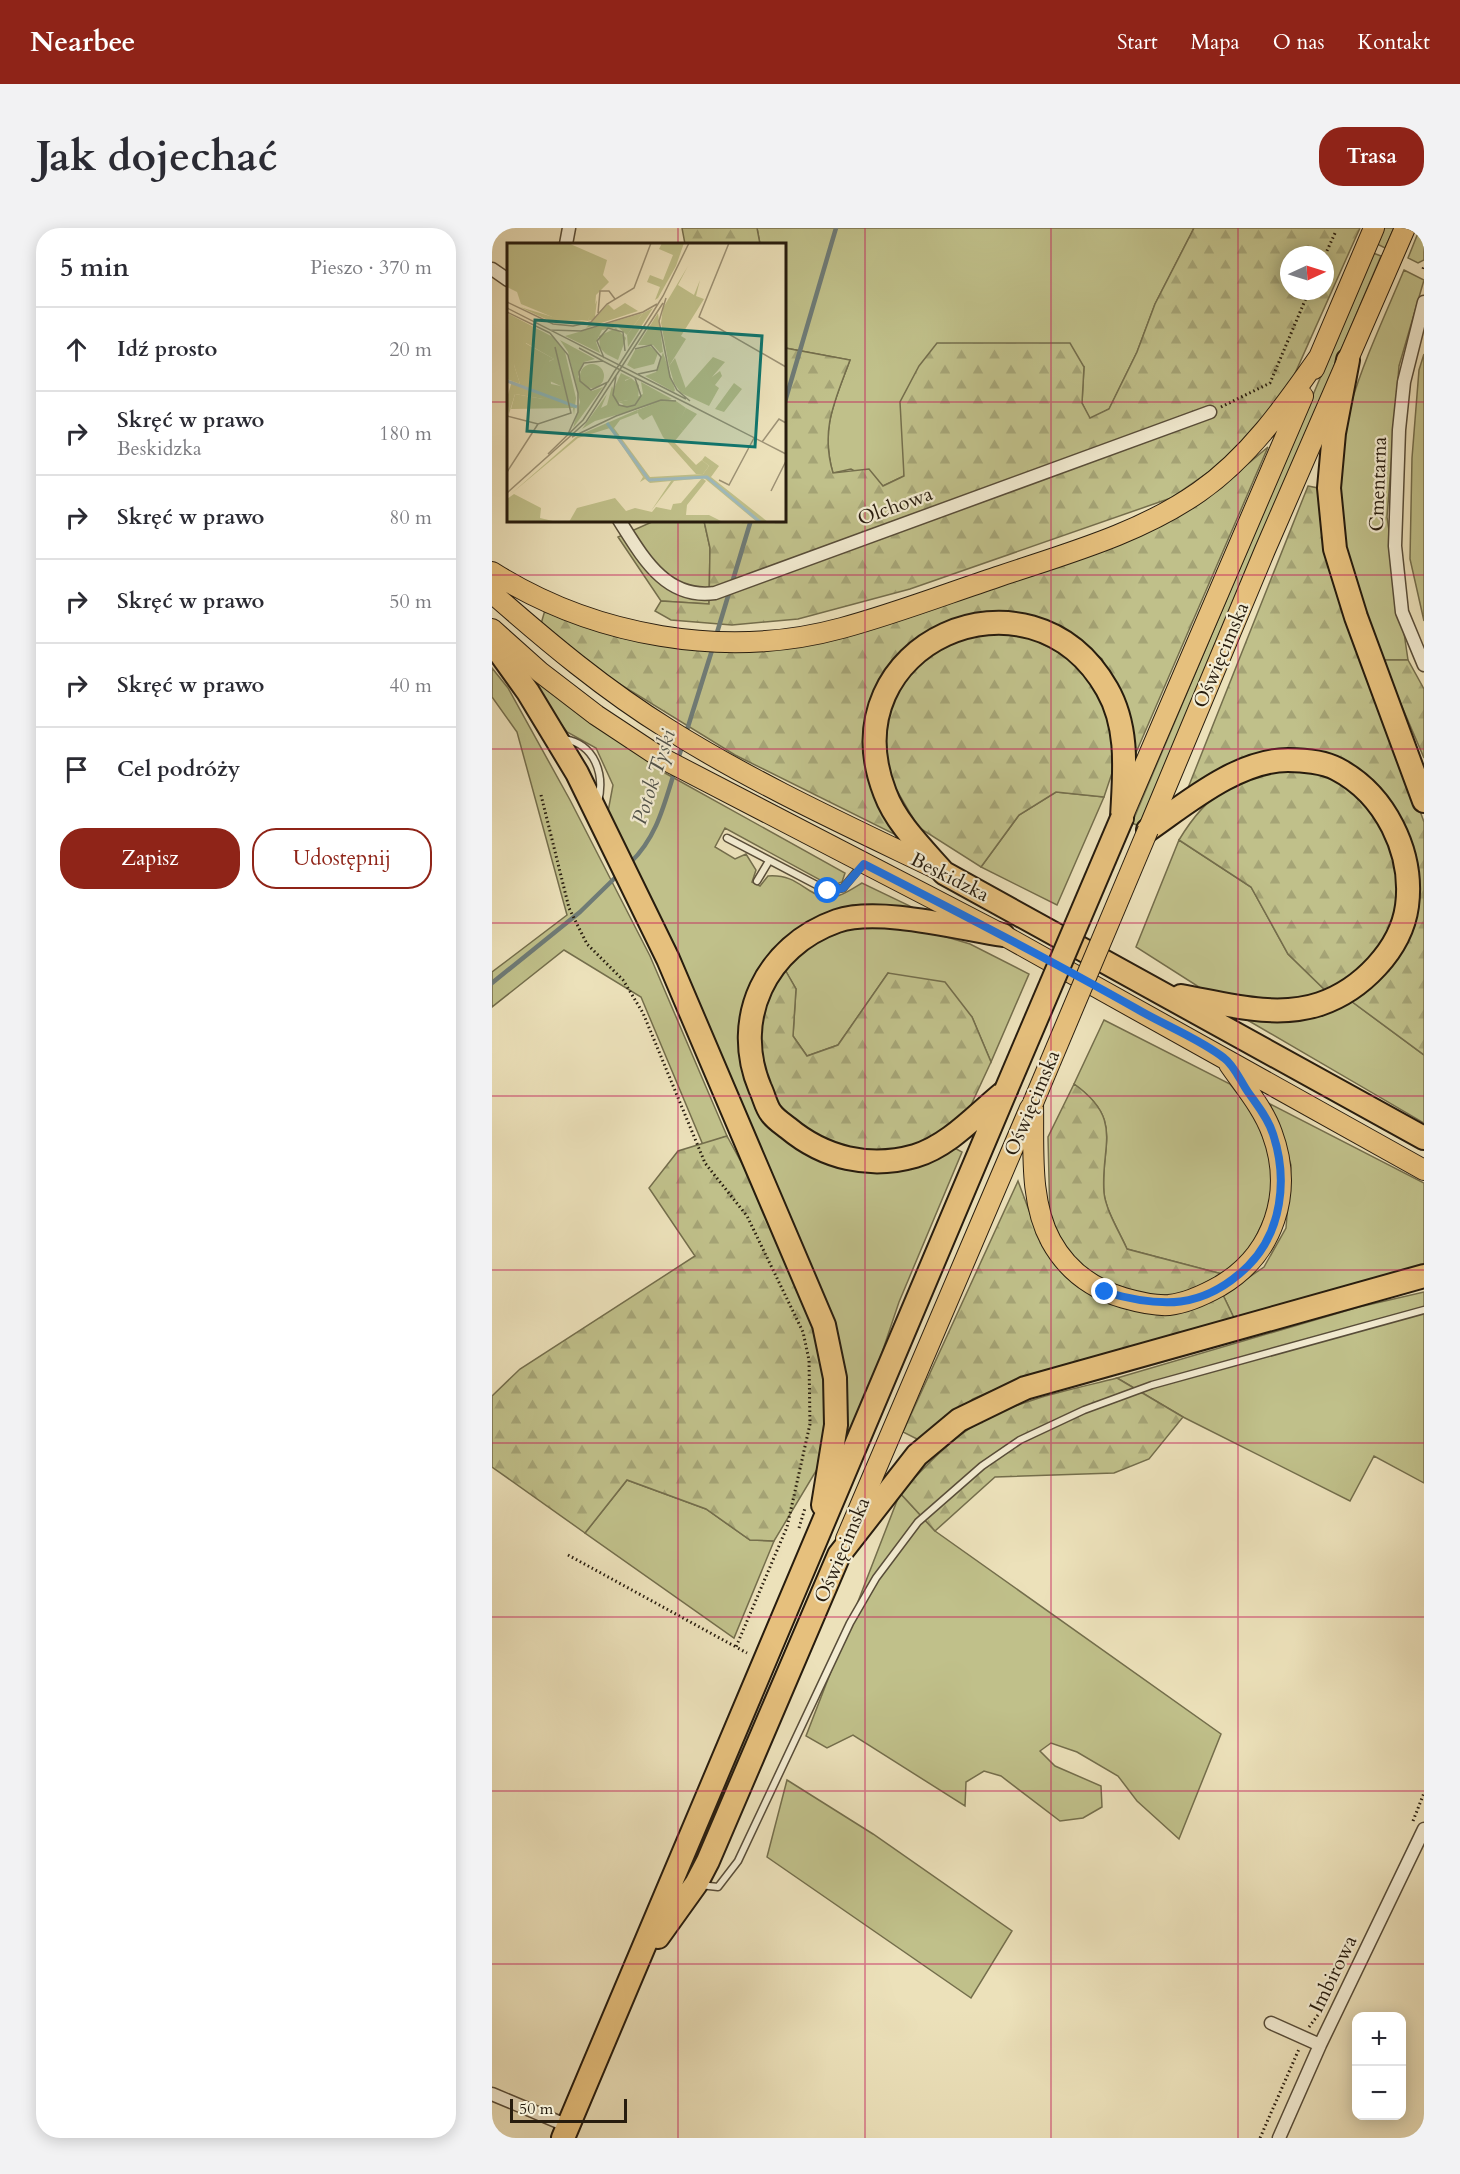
<!DOCTYPE html>
<html lang="pl">
<head>
<meta charset="utf-8">
<style>
	:root { --surface:#fff; --page:#f2f2f3; --text:#2b2b33; --muted:#7c7c81; --line:#e1e1e2; --accent:#8f2418 }
	body { margin:0; font-family:Cardo,serif; background:var(--page); color:var(--text) }
	.controls { position:absolute; right:18px; bottom:18px; display:grid; overflow:hidden; border-radius:12px; box-shadow:0 3px 15px #0003 }
	.controls button { width:54px; height:54px; display:grid; place-items:center; padding:0; border:0; border-bottom:2px solid var(--line); background:var(--surface); color:var(--text); font:30px sans-serif }
	.compass { position:absolute; left:788px; top:18px; width:54px; height:54px; border-radius:50%; background:var(--surface); box-shadow:0 3px 15px #0003; rotate:86deg }
	.scale { position:absolute; left:18px; bottom:15px; width:117px; box-sizing:border-box; padding-left:6px; border:3px solid #271c0e; border-top:0; font-size:16px; line-height:21px; white-space:nowrap; color:#271c0e; -webkit-text-stroke:4px #f3ecd2; paint-order:stroke }
	.stop { position:absolute; width:18px; height:18px; margin:-14px; border:4px solid #1a73e8; border-radius:50%; background:#fff }
	.stop.end { background:#1a73e8; border-color:#fff; box-shadow:0 2px 6px #0008 }
	.list { margin:0; padding:0; list-style:none }
	h2 { display:flex; justify-content:space-between; align-items:center; height:78px; margin:0; padding:0 24px; font-size:26px }
	h2 small { font-size:20px; font-weight:400; color:var(--muted) }
	.list li { display:grid; grid-template-columns:39px 1fr auto; gap:18px; align-items:center; box-sizing:border-box; height:84px; padding:0 24px; border-top:2px solid var(--line) }
	.list b { display:block; font-size:22px; white-space:nowrap }
	.list p { margin:0; font-size:20px; white-space:nowrap; color:var(--muted) }
	.list em { font-size:20px; font-style:normal; color:var(--muted) }
	.actions { display:flex; gap:12px; padding:18px 24px }
	.actions a { flex:1; padding:14px 0; border:2px solid var(--accent); border-radius:24px; text-align:center; font-size:21px; color:var(--accent) }
	.actions .main { background:var(--accent); color:#fff }
	.icon { flex:none; width:33px; height:33px; fill:none; stroke:currentColor; stroke-width:2; stroke-linecap:round; stroke-linejoin:round }
	.map { position:relative; flex:none; width:932px; height:1910px; overflow:hidden; border-radius:24px }
	header { display:flex; align-items:center; gap:36px; box-sizing:border-box; height:84px; padding:0 30px; background:var(--accent); color:#fff }
	header strong { font-size:28px }
	nav { display:flex; gap:33px; margin-inline-start:auto; font-size:21px }
	.intro { display:flex; align-items:center; justify-content:space-between; box-sizing:border-box; height:144px; padding:0 36px }
	h1 { margin:0; font-size:42px }
	.button { padding:15px 27px; border-radius:24px; background:var(--accent); color:#fff; font-size:21px; font-weight:700 }
	main { display:flex; gap:36px; padding:0 36px }
	aside { flex:1; background:var(--surface); border-radius:24px; box-shadow:0 3px 15px #0003 }
	.map>svg:first-child { display:block }
</style>
</head>
<body>
<header>
<strong>Nearbee</strong>
<nav><a>Start</a><a>Mapa</a><a>O nas</a><a>Kontakt</a></nav>
</header>
<div class="intro"><h1>Jak dojechać</h1><a class="button">Trasa</a></div>
<main>
<aside>
<h2>5 min<small>Pieszo · 370 m</small></h2>
<ul class="list">
<li><svg class="icon" aria-label="ahead" viewBox="0 0 24 24"><path d="M12 20V5M6 11l6-6 6 6"/></svg><div><b>Idź prosto</b></div><em>20 m</em></li>
<li><svg class="icon" aria-label="right" viewBox="0 0 24 24"><path d="M7 20v-9h11M14 6l5 5-5 5"/></svg><div><b>Skręć w prawo</b><p>Beskidzka</p></div><em>180 m</em></li>
<li><svg class="icon" aria-label="right" viewBox="0 0 24 24"><path d="M7 20v-9h11M14 6l5 5-5 5"/></svg><div><b>Skręć w prawo</b></div><em>80 m</em></li>
<li><svg class="icon" aria-label="right" viewBox="0 0 24 24"><path d="M7 20v-9h11M14 6l5 5-5 5"/></svg><div><b>Skręć w prawo</b></div><em>50 m</em></li>
<li><svg class="icon" aria-label="right" viewBox="0 0 24 24"><path d="M7 20v-9h11M14 6l5 5-5 5"/></svg><div><b>Skręć w prawo</b></div><em>40 m</em></li>
<li><svg class="icon" aria-label="arrive" viewBox="0 0 24 24"><path d="M6 21V4h12l-3 4 3 4H6"/></svg><div><b>Cel podróży</b></div></li>
</ul>
<div class="actions"><a class="main">Zapisz</a><a>Udostępnij</a></div>
</aside>
<div class="map">
<svg width="932" height="1910" viewBox="0 0 932 1910">
	<defs>
		<pattern id="forest-firs" width="22" height="20" patternUnits="userSpaceOnUse" patternTransform="scale(1.5)"><rect width="22" height="20" fill="#c0c08a"/><path d="M5 1l3.5 6h-7zM16 11l3.5 6h-7z" fill="#a5a476"/></pattern>
	</defs>
	<rect width="100%" height="100%" fill="#ece1ba"/>
	<filter id="stains"><feTurbulence type="fractalNoise" baseFrequency=".00333" numOctaves="4"/><feColorMatrix values="0 0 0 0 .2 0 0 0 0 .09 0 0 0 0 .02 0 0 0 .5 -.17"/></filter>
	<radialGradient id="worn" r=".72"><stop offset=".6" stop-color="#630" stop-opacity="0"/><stop offset="1" stop-color="#630" stop-opacity=".3"/></radialGradient>
	<path fill="#c0c08a" stroke="#746e4c" stroke-width="1.5" d="M 265,0 L 702,0 L 663,76 L 645,124 L 617,181 L 598,191 L 590,175 L 592,139 L 412,214 L 412,248 L 391,258 L 359,241 L 341,245 C 328,201 343,173 358,132 L 293,120 L 292,16 L 268,16 Z
		M 892,0 L 902,0 L 893,20 L 885,16 Z
		M 928,0 L 932,0 L 932,32 L 926,35 L 916,30 Z
		M 881,25 L 889,28 L 647,598 L 640,595 Z
		M 912,42 L 932,52 L 907,138 L 895,289 L 916,432 L 890,432 C 873,385 852,338 846,287 C 837,201 880,119 912,42 Z
		M 932,126 L 932,393 L 918,331 L 920,230 L 927,142 Z
		M 162,293 L 212,293 L 218,320 L 217,376 L 169,373 L 126,309 Z
		M 0,440 L 16,460 L 78,572 L 158,728 L 235,908 L 211,917 L 149,769 L 72,722 L 0,779 L 0,744 L 75,687 L 25,504 L 0,469 Z
		M 46,455 L 173,545 L 353,645 L 350,654 L 339,658 L 233,600 L 223,619 L 243,631 L 254,626 L 264,642 L 260,654 L 268,658 L 276,648 C 307,646 312,666 334,669 C 346,671 360,661 370,655 L 420,679 L 418,684 L 361,677 L 326,689 L 287,715 L 259,761 L 269,883 L 459,918 L 470,924 L 407,1074 L 371,1181 L 345,1240 L 347,1137 L 115,589 L 121,557 L 104,520 L 75,504 L 45,464 Z
		M 564,564 L 612,569 L 565,677 L 489,639 L 527,587 Z
		M 687,612 L 759,659 L 796,726 L 837,766 L 772,774 L 710,761 L 644,719 Z
		M 387,695 L 431,702 L 478,716 L 537,746 L 499,834 L 480,789 L 396,745 L 346,817 L 315,828 L 301,808 L 304,761 L 292,740 C 323,706 343,700 387,695 Z
		M 859,773 L 932,827 L 932,895 L 757,793 L 771,790 L 819,790 Z
		M 612,792 L 738,856 L 762,886 L 779,930 L 779,976 L 756,1026 L 730,1046 L 635,1021 C 628,1005 614,983 612,965 C 608,918 633,892 582,856 Z
		M 778,876 L 932,955 L 932,1041 L 742,1090 L 731,1067 L 772,1039 L 794,1000 L 799,937 Z
		M 932,1064 L 932,1255 L 882,1228 L 858,1273 L 691,1189 L 625,1150 L 867,1079 Z
		M 135,1252 L 214,1281 L 258,1312 L 282,1313 L 242,1410 L 93,1305 Z
		M 408,1265 L 443,1303 L 729,1506 L 687,1611 L 645,1573 L 626,1548 L 585,1524 L 559,1515 L 548,1523 L 563,1538 L 609,1558 L 610,1579 L 591,1590 L 568,1593 L 509,1548 L 492,1543 L 474,1554 L 473,1578 L 361,1507 L 335,1520 L 314,1508 Z
		M 295,1552 L 381,1606 L 520,1703 L 479,1770 L 275,1629 Z"/>
	<path fill="url(#forest-firs)" stroke="#746e4c" stroke-width="1.5" fill-rule="evenodd" d="M 190,0 L 265,0 L 268,16 L 193,16 Z
		M 702,0 L 868,0 L 796,161 L 764,202 L 721,241 L 679,270 L 418,361 L 306,391 L 240,397 L 179,392 L 163,383 L 169,373 L 217,376 L 218,320 L 212,293 L 292,292 L 293,120 L 358,132 C 343,173 328,201 341,245 L 377,241 L 391,258 L 412,248 L 408,174 L 427,138 L 445,115 L 578,115 L 592,139 L 590,175 L 598,190 L 617,181 L 645,124 L 663,76 ZM 797,27 L 833,27 L 833,63 L 797,63 Z
		M 776,219 L 643,527 L 636,488 L 610,431 L 571,400 L 528,387 L 480,389 L 422,415 L 374,516 L 410,610 L 243,527 L 113,447 L 49,396 L 53,382 L 130,410 L 202,420 L 335,412 L 726,261 Z
		M 816,258 L 826,260 L 840,339 L 932,594 L 932,827 L 859,773 L 897,743 L 919,698 L 915,615 L 842,530 L 694,565 Z
		M 520,400 L 581,432 L 608,461 L 625,530 L 612,569 L 564,564 L 527,587 L 489,639 L 426,599 L 393,542 L 391,492 L 404,455 L 430,429 L 476,403 Z
		M 890,432 L 916,432 L 932,461 L 932,530 Z
		M 800,538 L 836,547 L 871,571 L 891,596 L 907,647 L 908,682 L 888,724 L 837,766 L 796,726 L 759,659 L 687,612 C 717,562 744,550 800,538 Z
		M 292,740 L 304,761 L 301,808 L 315,828 L 346,817 L 396,745 L 453,754 L 480,789 L 499,834 L 479,877 L 449,907 L 409,922 L 363,925 L 314,905 L 282,871 L 268,828 L 269,778 Z
		M 582,856 C 633,892 608,918 612,965 C 614,983 628,1005 635,1021 L 730,1046 L 692,1066 L 657,1068 L 620,1060 L 582,1032 L 558,992 L 556,909 Z
		M 235,908 L 289,1008 L 325,1098 L 336,1154 L 333,1228 L 282,1313 L 258,1312 L 214,1281 L 135,1252 L 93,1305 L 0,1239 L 0,1168 L 28,1141 L 203,1028 L 157,960 L 186,923 Z
		M 526,953 L 539,988 L 570,1043 L 600,1068 L 644,1082 L 731,1067 L 742,1090 L 540,1146 L 481,1171 L 429,1213 L 411,1204 Z
		M 625,1150 L 691,1189 L 657,1231 L 622,1245 L 503,1249 L 443,1303 L 408,1265 C 431,1241 457,1212 486,1195 C 529,1171 578,1162 625,1150 Z"/>
	<g fill="none" stroke-linecap="round" stroke-linejoin="round">
		<path stroke="#6f7b76" stroke-width="4.5" d="M 292,177 L 344,0
			M 224,408 L 259,292
			M 194,505 L 221,419
			M 185,534 L 191,516
			M 138,635 C 165,609 172,577 183,542
			M 0,755 L 88,684 L 128,645"/>
		<g stroke="#584d39" stroke-width="9">
			<path id="lane" d="M 72,511 C 103,516 113,546 106,574
				M 235,610 L 336,663 L 351,660 L 371,636
				M 265,653 L 277,633
				M 208,1657 L 226,1659 L 246,1633 L 358,1395 L 384,1350 L 426,1294 L 490,1238 L 528,1212 L 592,1182 L 660,1157 L 932,1082"/>
		</g>
		<g stroke="#584d39" stroke-width="15">
			<path id="street" d="M 74,16 L 77,0
				M 0,41 L 16,52
				M 932,74 L 912,154 L 907,202 L 903,318 L 910,384 L 932,437
				M 127,292 C 150,328 173,372 223,365 L 718,184
				M 779,1795 L 828,1817
				M 0,1866 L 76,1898
				M 787,1910 L 828,1817 L 932,1601"/>
		</g>
		<g stroke="#271c0e" stroke-width="22">
			<path id="primary" d="M 822,141 L 882,0
				M 0,344 C 101,408 233,432 350,400 C 402,386 454,366 505,349 C 573,326 647,306 707,264 C 757,229 792,179 827,129
				M 0,365 C 56,414 113,462 176,501 C 262,555 356,598 447,642
				M 0,401 L 48,444 L 104,487 L 166,528 L 511,707 L 932,942
				M 632,585 L 811,168
				M 656,602 L 773,322 L 913,0
				M 541,875 C 542,920 537,973 559,1013 C 575,1042 601,1061 632,1070 C 646,1074 662,1078 677,1077 C 695,1075 712,1067 728,1058 C 782,1026 802,964 780,905 C 771,880 752,858 737,836
				M 354,1311 L 538,880"/>
		</g>
		<g stroke="#271c0e" stroke-width="26">
			<path id="highway" d="M 856,132 L 842,205 L 837,260 L 843,321 L 864,389 L 932,573
				M 0,414 L 36,464 L 85,545 L 176,731 L 332,1097 L 343,1150 L 344,1197 L 331,1277
				M 630,590 C 632,547 638,501 615,461 C 538,326 335,416 393,565 C 404,595 431,621 452,645 L 932,910
				M 656,602 C 695,575 746,532 796,532 C 810,532 832,534 845,541 C 893,566 922,624 915,678 C 909,722 869,762 828,776 C 784,791 733,776 689,768
				M 511,707 C 466,700 386,679 345,693 C 274,718 239,791 268,860 C 272,868 274,879 279,885 C 283,891 291,896 296,900 C 332,930 377,941 423,928 C 457,918 485,886 511,865
				M 166,1709 L 204,1656 L 216,1633 L 347,1327 L 425,1227 L 467,1192 L 533,1160 L 932,1048
				M 71,1910 L 514,862"/>
		</g>
		<path stroke="#271c0e" stroke-width="3" stroke-dasharray="1.5 3" stroke-linecap="butt" d="M 833,27 L 844,3
			M 931,41 L 932,38
			M 729,179 L 778,155 L 817,63
			M 49,567 L 77,680 L 95,716 L 131,752 L 151,785 L 213,935 L 255,988 L 311,1104 L 317,1132 L 318,1196 L 295,1299 L 244,1419 L 255,1425
			M 307,1300 L 313,1280
			M 76,1327 L 244,1419
			M 921,1593 L 932,1565
			M 817,1799 L 826,1787
			M 768,1910 L 807,1821"/>
		<use href="#lane" stroke="#f3ecd2" stroke-width="6"/>
		<use href="#street" stroke="#f3ecd2" stroke-width="12"/>
		<use href="#primary" stroke="#e6c07d" stroke-width="20"/>
		<use href="#highway" stroke="#e6c07d" stroke-width="22"/>
		<g stroke="#271c0e" stroke-width="22" stroke-linecap="butt">
			<path id="primary-bridge" d="M 541,875 L 656,602"/>
		</g>
		<g stroke="#271c0e" stroke-width="26" stroke-linecap="butt">
			<path id="highway-bridge" d="M 514,862 L 630,590"/>
		</g>
		<use href="#primary-bridge" stroke="#e6c07d" stroke-width="20"/>
		<use href="#highway-bridge" stroke="#e6c07d" stroke-width="22"/>
	</g>
	<g fill="none" stroke-linecap="round" stroke-linejoin="round">
		<path stroke="#1a73e8" stroke-width="8" d="M 336,663 L 351,660 L 372,636 C 464,683 555,730 645,781 C 672,797 708,811 732,830 C 742,837 749,854 756,864 C 765,877 776,890 781,906 C 796,951 790,1004 756,1038 C 711,1082 669,1080 613,1064"/>
	</g>
	<path fill="none" stroke="#c2185b" stroke-width="1.5" stroke-opacity="0.55" d="M 186,0 L 186,16M 373,0 L 373,1910M 559,0 L 559,1910M 746,0 L 746,1910M 0,174 L 16,174M 292,174 L 932,174M 186,292 L 186,1910M 0,347 L 932,347M 0,521 L 932,521M 0,695 L 932,695M 0,868 L 932,868M 0,1042 L 932,1042M 0,1215 L 932,1215M 0,1389 L 932,1389M 0,1563 L 932,1563M 0,1736 L 932,1736"/>
	<g text-anchor="middle" dominant-baseline="central" stroke-width="4.5" stroke-linejoin="round" paint-order="stroke">
		<g font-size="20" fill="#271c0e" stroke="#f3ecd2">
			<text transform="translate(886 256) rotate(-88)">Cmentarna</text>
			<text transform="translate(403 278) rotate(-20)">Olchowa</text>
			<text transform="translate(729 427) rotate(-67)">Oświęcimska</text>
			<text transform="translate(458 649) rotate(27)">Beskidzka</text>
			<text transform="translate(540 875) rotate(-67)">Oświęcimska</text>
			<text transform="translate(350 1322) rotate(-67)">Oświęcimska</text>
			<text transform="translate(841 1746) rotate(-64)">Imbirowa</text>
		</g>
		<g font-size="21" font-style="italic" fill="#51534b" stroke="#f3ecd2">
			<text transform="translate(162 549) rotate(-72)">Potok Tyski</text>
		</g>
	</g>
	<g transform="translate(15 15)">
		<rect width="279" height="279" fill="#ece1ba"/>
		<path d="M 155,0 L 177,0 L 169,23 L 151,55 L 148,57 L 153,44 L 140,39 L 143,32 L 156,37 L 166,12 L 152,6 ZM 181,23 L 171,42 L 187,52 L 193,37 L 189,53 L 197,56 L 174,93 L 179,96 L 162,123 L 154,80 L 156,65 ZM 90,57 L 88,74 L 85,77 L 67,81 L 45,79 L 13,64 L 56,77 L 75,78 L 81,77 ZM 146,65 L 121,104 L 120,92 L 136,70 ZM 151,70 L 156,109 L 153,110 L 146,102 L 131,102 ZM 119,95 L 111,117 L 99,111 L 105,103 ZM 18,100 L 47,116 L 42,118 L 44,141 L 54,143 L 52,149 L 36,156 L 8,151 L 2,171 L 0,155 L 5,138 L 13,141 L 7,122 ZM 143,103 L 151,110 L 147,121 L 127,126 L 120,122 L 128,107 ZM 206,114 L 218,119 L 205,134 L 213,128 L 215,133 L 208,142 L 212,145 L 202,163 L 174,150 ZM 114,130 L 124,135 L 118,137 L 121,157 L 111,159 L 106,148 ZM 134,139 L 165,156 L 88,178 L 75,186 L 100,151 L 94,165 L 100,162 L 105,143 L 113,163 L 136,151 ZM 227,140 L 235,146 L 217,169 L 208,166 ZM 179,165 L 190,171 L 176,188 L 170,182 ZM 130,167 L 131,170 L 113,177 L 107,185 L 143,234 L 196,231 L 202,223 L 195,217 L 198,213 L 212,223 L 204,234 L 261,279 L 250,279 L 197,235 L 167,238 L 144,268 L 164,238 L 143,240 L 138,236 L 133,239 L 136,234 L 103,185 L 71,195 L 5,250 L 70,193 Z" fill="#c0c08a"/>
		<path d="M 118,60 L 131,68 L 79,85 L 101,61 L 107,67 ZM 136,70 L 120,92 L 111,84 L 95,87 L 89,99 L 93,110 L 58,93 ZM 2,71 L 46,94 L 58,109 L 69,155 L 67,172 L 66,165 L 4,166 L 8,151 L 36,156 L 39,146 L 50,150 L 54,143 L 38,136 L 39,120 L 47,116 L 19,100 L 13,119 L 7,122 L 13,141 L 0,136 ZM 109,85 L 119,95 L 99,111 L 93,105 L 92,93 ZM 53,97 L 88,116 L 77,119 L 71,134 L 85,148 L 96,144 L 66,185 L 73,159 L 61,109 ZM 156,109 L 168,147 L 167,149 L 138,133 L 149,129 ZM 168,115 L 179,146 L 174,150 L 167,140 L 162,123 ZM73 133a12 12 0 1 1 24 0a12 12 0 1 1-24 0ZM 124,135 L 132,142 L 131,158 L 121,163 L 111,159 L 121,157 L 112,147 L 114,140 ZM 154,158 L 169,158 L 179,165 L 171,182 L 176,188 L 167,199 L 189,222 L 195,217 L 202,223 L 196,231 L 189,231 L 156,194 L 145,172 L 136,177 L 132,173 L 130,167 ZM 195,235 L 199,238 L 180,262 L 179,272 L 202,272 L 216,279 L 62,279 L 70,265 L 108,255 L 119,268 L 128,265 L 145,269 L 149,264 L 164,267 L 166,261 L 174,260 ZM 7,251 L 34,265 L 33,275 L 50,279 L 0,279 L 0,256 Z" fill="#c0c08a"/>
		<path d="M 0,0 L 61,0 L 100,17 L 96,32 L 102,39 L 89,52 L 88,65 L 81,77 L 55,78 L 14,61 L 10,49 L 0,44 Z" fill="#c0c08a"/>
		<path fill="none" stroke="#9fbabc" stroke-width="3" d="M 0,138 L 70,164M 100,180 L 142,237 L 200,234 L 253,279"/>
		<path fill="none" stroke="#9d9275" stroke-width="1.5" d="M 182,0 L 156,53 L 146,69 L 112,122 L 107,129 L 101,139 L 84,147 L 73,138 L 72,129 L 77,120 L 96,118 L 127,134 L 179,160 L 279,211M 222,0 L 192,74 L 279,124M 159,55 L 152,78 L 163,134 L 170,147 L 183,158M 0,59 L 46,81 L 66,83 L 84,79 L 100,61 L 127,45 L 144,0M 0,65 L 179,156M 0,69 L 43,90M 91,70 L 93,48 L 102,48 L 108,56M 43,87 L 74,88 L 136,69 L 150,61M 43,90 L 61,112 L 71,150 L 71,169 L 61,191M 72,105 L 96,118M 128,106 L 144,102 L 154,114 L 150,127 L 131,131M 97,115 L 90,98 L 101,85 L 116,89 L 118,108M 109,133 L 106,152 L 112,162 L 120,164 L 128,162 L 134,153 L 128,135M 0,173 L 31,181 L 64,170 L 48,104M 65,194 L 109,173 L 154,157 L 169,158M 255,199 L 272,176 L 279,180M 41,211 L 76,177 L 100,140M 0,229 L 31,181M 212,237 L 222,242 L 247,195M 264,248 L 279,218M 0,250 L 79,179 L 156,60"/>
		<path fill="#0f766e" fill-opacity="0.15" stroke="#0f766e" stroke-width="3" d="M 28,77 L 255,93 L 248,204 L 20,188 Z"/>
		<rect width="279" height="279" fill="none" stroke="#271c0e" stroke-width="3"/>
	</g>
	<rect width="100%" height="100%" filter="url(#stains)"/>
	<rect width="100%" height="100%" fill="url(#worn)"/>
</svg>
<div class="controls">
<button>+</button>
<button>−</button>
</div>
<svg class="compass" viewBox="-18 -18 36 36"><path d="M0-13l5 13h-10z" fill="#e53935"/><path d="M0 13l5-13h-10z" fill="#7c7c81"/></svg>
<div class="scale">50 m</div>
<div class="stop" style="left:336px;top:663px"></div>
<div class="stop end" style="left:613px;top:1064px"></div>
</div>
</main>
</body>
</html>
